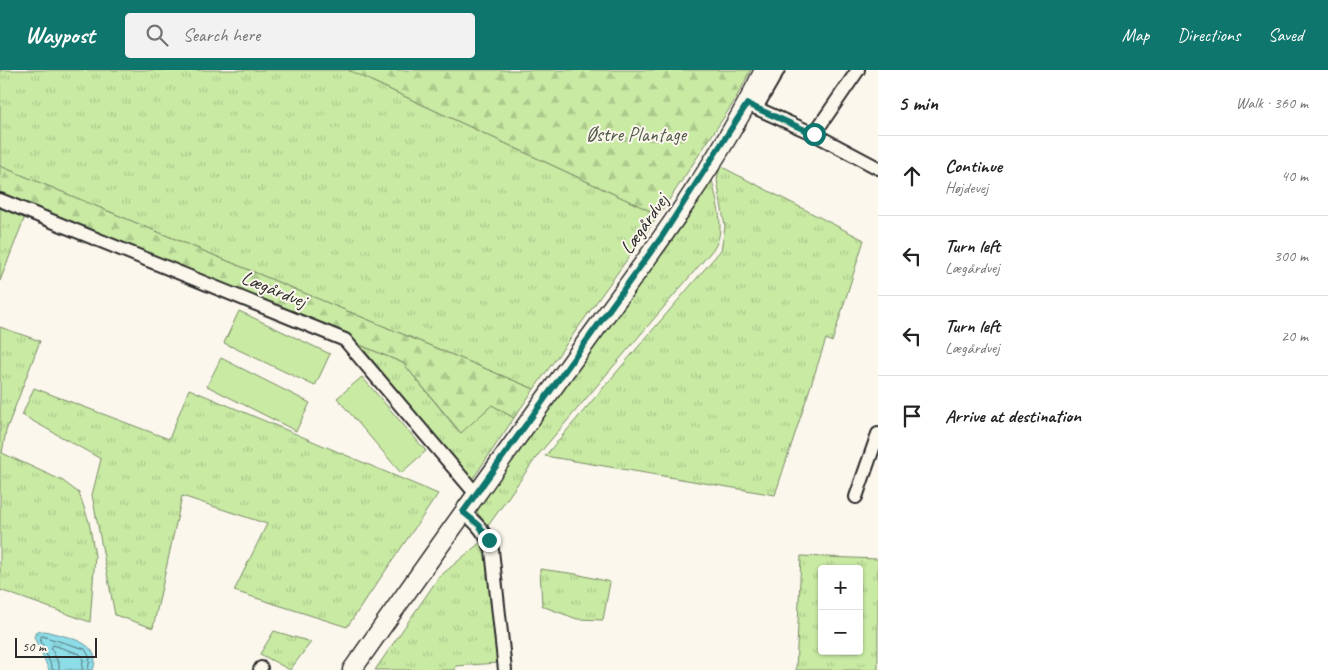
<!DOCTYPE html>
<html lang="en">
<head>
<meta charset="utf-8">
<style>
	:root { --surface:#fff; --page:#f2f2f2; --text:#222; --muted:#767676; --line:#e0e0e0; --accent:#0f766e }
	body { margin:0; font-family:Caveat,sans-serif; background:var(--page); color:var(--text) }
	.controls { position:absolute; right:15px; bottom:15px; display:grid; overflow:hidden; border-radius:5px; box-shadow:0 1px 4px #0004 }
	.controls button { width:45px; height:45px; display:grid; place-items:center; padding:0; border:0; border-bottom:1px solid var(--line); background:var(--surface); color:var(--text); font:25px sans-serif }
	.scale { position:absolute; left:15px; bottom:12px; width:82px; box-sizing:border-box; padding-left:5px; border:2px solid #2b2b2b; border-top:0; font-size:14px; line-height:18px; white-space:nowrap; color:#2b2b2b; -webkit-text-stroke:4px #fbf7ec; paint-order:stroke }
	.stop { position:absolute; width:15px; height:15px; margin:-11px; border:4px solid #0f766e; border-radius:50%; background:#fff }
	.stop.end { background:#0f766e; border-color:#fff; box-shadow:0 1px 5px #0008 }
	.list { margin:0; padding:0; list-style:none }
	h2 { display:flex; justify-content:space-between; align-items:center; height:65px; margin:0; padding:0 20px; font-size:21px }
	h2 small { font-size:16px; font-weight:400; color:var(--muted) }
	.list li { display:grid; grid-template-columns:32px 1fr auto; gap:15px; align-items:center; box-sizing:border-box; height:80px; padding:0 20px; border-top:1px solid var(--line) }
	.list b { display:block; font-size:19px; white-space:nowrap }
	.list p { margin:0; font-size:16px; white-space:nowrap; color:var(--muted) }
	.list em { font-size:16px; font-style:normal; color:var(--muted) }
	.icon { flex:none; width:28px; height:28px; fill:none; stroke:currentColor; stroke-width:2; stroke-linecap:round; stroke-linejoin:round }
	.map { position:relative; flex:none; width:878px; height:600px; overflow:hidden }
	header { display:flex; align-items:center; gap:30px; box-sizing:border-box; height:70px; padding:0 25px; background:var(--accent); color:#fff }
	header strong { font-size:24px }
	nav { display:flex; gap:28px; margin-inline-start:auto; font-size:18px }
	.search { width:350px; height:45px; background:var(--page); display:flex; align-items:center; gap:12px; box-sizing:border-box; padding:0 18px; border-radius:5px; color:var(--muted); font-size:19px }
	main { display:flex }
	aside { flex:1; background:var(--surface) }
	.map>svg:first-child { display:block }
</style>
</head>
<body>
<header>
<strong>Waypost</strong>
<div class="search"><svg class="icon" aria-label="search" viewBox="0 0 24 24"><circle cx="10" cy="10" r="6"/><path d="M15 15l6 6"/></svg>Search here</div>
<nav><a>Map</a><a>Directions</a><a>Saved</a></nav>
</header>
<main>
<div class="map">
<svg width="878" height="600" viewBox="0 0 878 600">
	<defs>
		<pattern id="grass-tufts" width="24" height="20" patternUnits="userSpaceOnUse" patternTransform="scale(1.25)"><rect width="24" height="20" fill="#c8eaa3"/><path d="M3 7l-1-3M5 7V3M7 7l1-3M15 17l-1-3M17 17v-4M19 17l1-3" fill="none" stroke="#acc98c"/></pattern>
		<pattern id="forest-firs" width="22" height="20" patternUnits="userSpaceOnUse" patternTransform="scale(1.25)"><rect width="22" height="20" fill="#c8eaa3"/><path d="M5 1l3.5 6h-7zM16 11l3.5 6h-7z" fill="#acc98c"/></pattern>
		<pattern id="water-ripples" width="26" height="14" patternUnits="userSpaceOnUse" patternTransform="scale(1.25)"><rect width="26" height="14" fill="#8ddde8"/><path d="M2 4q2-2 4 0t4 0M15 11q2-2 4 0t4 0" fill="none" stroke="#7abec7"/></pattern>
	</defs>
	<rect width="100%" height="100%" fill="#fbf7ec"/>
	<filter id="ink" filterUnits="userSpaceOnUse"><feTurbulence type="fractalNoise" baseFrequency=".02" numOctaves="2"/><feDisplacementMap in="SourceGraphic" scale="10" xChannelSelector="R" yChannelSelector="G"/><feConvolveMatrix kernelMatrix="1 2 1 2 8 2 1 2 1" color-interpolation-filters="sRGB"/></filter>
	<g filter="url(#ink)">
		<path fill="url(#grass-tufts)" stroke="#7a8a67" fill-rule="evenodd" d="M 0,0 L 348,0 L 659,145 L 534,319 L 0,96 Z
			M 720,96 L 864,170 L 832,272 L 826,269 L 775,425 L 545,386 L 721,180 L 725,157 L 717,110 Z
			M 711,103 C 714,126 727,156 715,177 L 538,385 L 488,456 L 477,442 L 479,431 Z
			M 0,133 L 26,144 L 0,211 Z
			M 0,257 L 40,271 L 6,361 L 2,383 L 63,411 L 79,423 L 89,452 L 95,486 L 90,552 L 0,520 Z
			M 360,275 L 403,293 L 460,363 L 492,335 L 514,348 L 472,410 Z
			M 34,318 L 169,369 L 189,319 L 438,424 L 347,557 L 234,521 L 267,454 L 182,426 L 153,558 L 115,545 L 92,425 L 101,389 L 22,345 Z
			M 482,471 L 487,490 L 498,593 L 456,596 L 455,600 L 375,600 L 439,507 Z
			M 801,486 L 878,489 L 878,600 L 796,600 ZM 822,499 L 859,499 L 859,581 L 822,581 Z
			M 540,499 L 576,504 L 610,512 L 603,550 L 577,549 L 542,536 Z
			M 274,561 L 311,572 L 290,600 L 260,584 Z"/>
		<path fill="url(#forest-firs)" stroke="#7a8a67" d="M 348,0 L 751,0 L 734,32 L 659,145 Z
			M 0,96 L 534,319 L 514,348 L 492,335 L 461,363 L 403,293 L 0,123 Z"/>
		<path fill="#c8eaa3" stroke="#7a8a67" d="M 239,241 L 330,284 L 315,316 L 224,273 Z
			M 221,288 L 310,333 L 296,361 L 207,316 Z
			M 362,307 L 426,381 L 401,403 L 337,328 Z"/>
		<path fill="url(#water-ripples)" stroke="#66969c" d="M 45,561 C 65,567 104,571 93,600 L 49,600 L 34,567 L 36,562 Z"/>
		<g fill="none" stroke-linecap="round" stroke-linejoin="round">
			<path stroke="#527277" stroke-width="1" d="M 53,600 L 40,569 L 42,566 L 85,579 L 90,588 L 88,600
				M 59,600 L 59,594 L 51,578 L 53,575 L 80,584 L 83,590 L 82,600"/>
			<g stroke="#2b2b2b" stroke-width="16">
				<path id="street" d="M 747,34 L 814,64 L 878,98
					M 756,38 L 778,0
					M 814,64 L 858,0
					M 0,130 L 345,270 L 470,417 L 477,422
					M 856,427 L 878,364
					M 463,442 C 477,453 486,463 492,480 L 505,600
					M 260,600 L 261,598"/>
			</g>
			<g stroke="#2b2b2b" stroke-width="21">
				<path id="secondary" d="M 352,600 C 429,490 508,380 587,271 C 649,186 718,95 764,0"/>
			</g>
			<use href="#street" stroke="#fbf7ec" stroke-width="12"/>
			<use href="#secondary" stroke="#fbf7ec" stroke-width="18"/>
		</g>
	</g>
	<g fill="none" stroke-linecap="round" stroke-linejoin="round" filter="url(#ink)">
		<path stroke="#0f766e" stroke-width="6" d="M 489,470 L 479,455 L 463,442 L 663,165 L 747,34 L 814,64"/>
	</g>
	<g text-anchor="middle" dominant-baseline="central" stroke-width="4" stroke-linejoin="round" paint-order="stroke">
		<g font-size="20" fill="#525b49" stroke="#fbf7ec">
			<text x="636" y="64">Østre Plantage</text>
		</g>
		<g font-size="20" fill="#2b2b2b" stroke="#fbf7ec">
			<text transform="translate(644 154) rotate(-55)">Lægårdvej</text>
			<text transform="translate(274 219) rotate(22)">Lægårdvej</text>
		</g>
	</g>
</svg>
<div class="controls">
<button>+</button>
<button>−</button>
</div>
<div class="scale">50 m</div>
<div class="stop" style="left:814px;top:64px"></div>
<div class="stop end" style="left:489px;top:470px"></div>
</div>
<aside>
<h2>5 min<small>Walk · 360 m</small></h2>
<ul class="list">
<li><svg class="icon" aria-label="ahead" viewBox="0 0 24 24"><path d="M12 20V5M6 11l6-6 6 6"/></svg><div><b>Continue</b><p>Højdevej</p></div><em>40 m</em></li>
<li><svg class="icon" aria-label="left" viewBox="0 0 24 24"><path d="M17 20v-9H6M10 6l-5 5 5 5"/></svg><div><b>Turn left</b><p>Lægårdvej</p></div><em>300 m</em></li>
<li><svg class="icon" aria-label="left" viewBox="0 0 24 24"><path d="M17 20v-9H6M10 6l-5 5 5 5"/></svg><div><b>Turn left</b><p>Lægårdvej</p></div><em>20 m</em></li>
<li><svg class="icon" aria-label="arrive" viewBox="0 0 24 24"><path d="M6 21V4h12l-3 4 3 4H6"/></svg><div><b>Arrive at destination</b></div></li>
</ul>
</aside>
</main>
</body>
</html>
